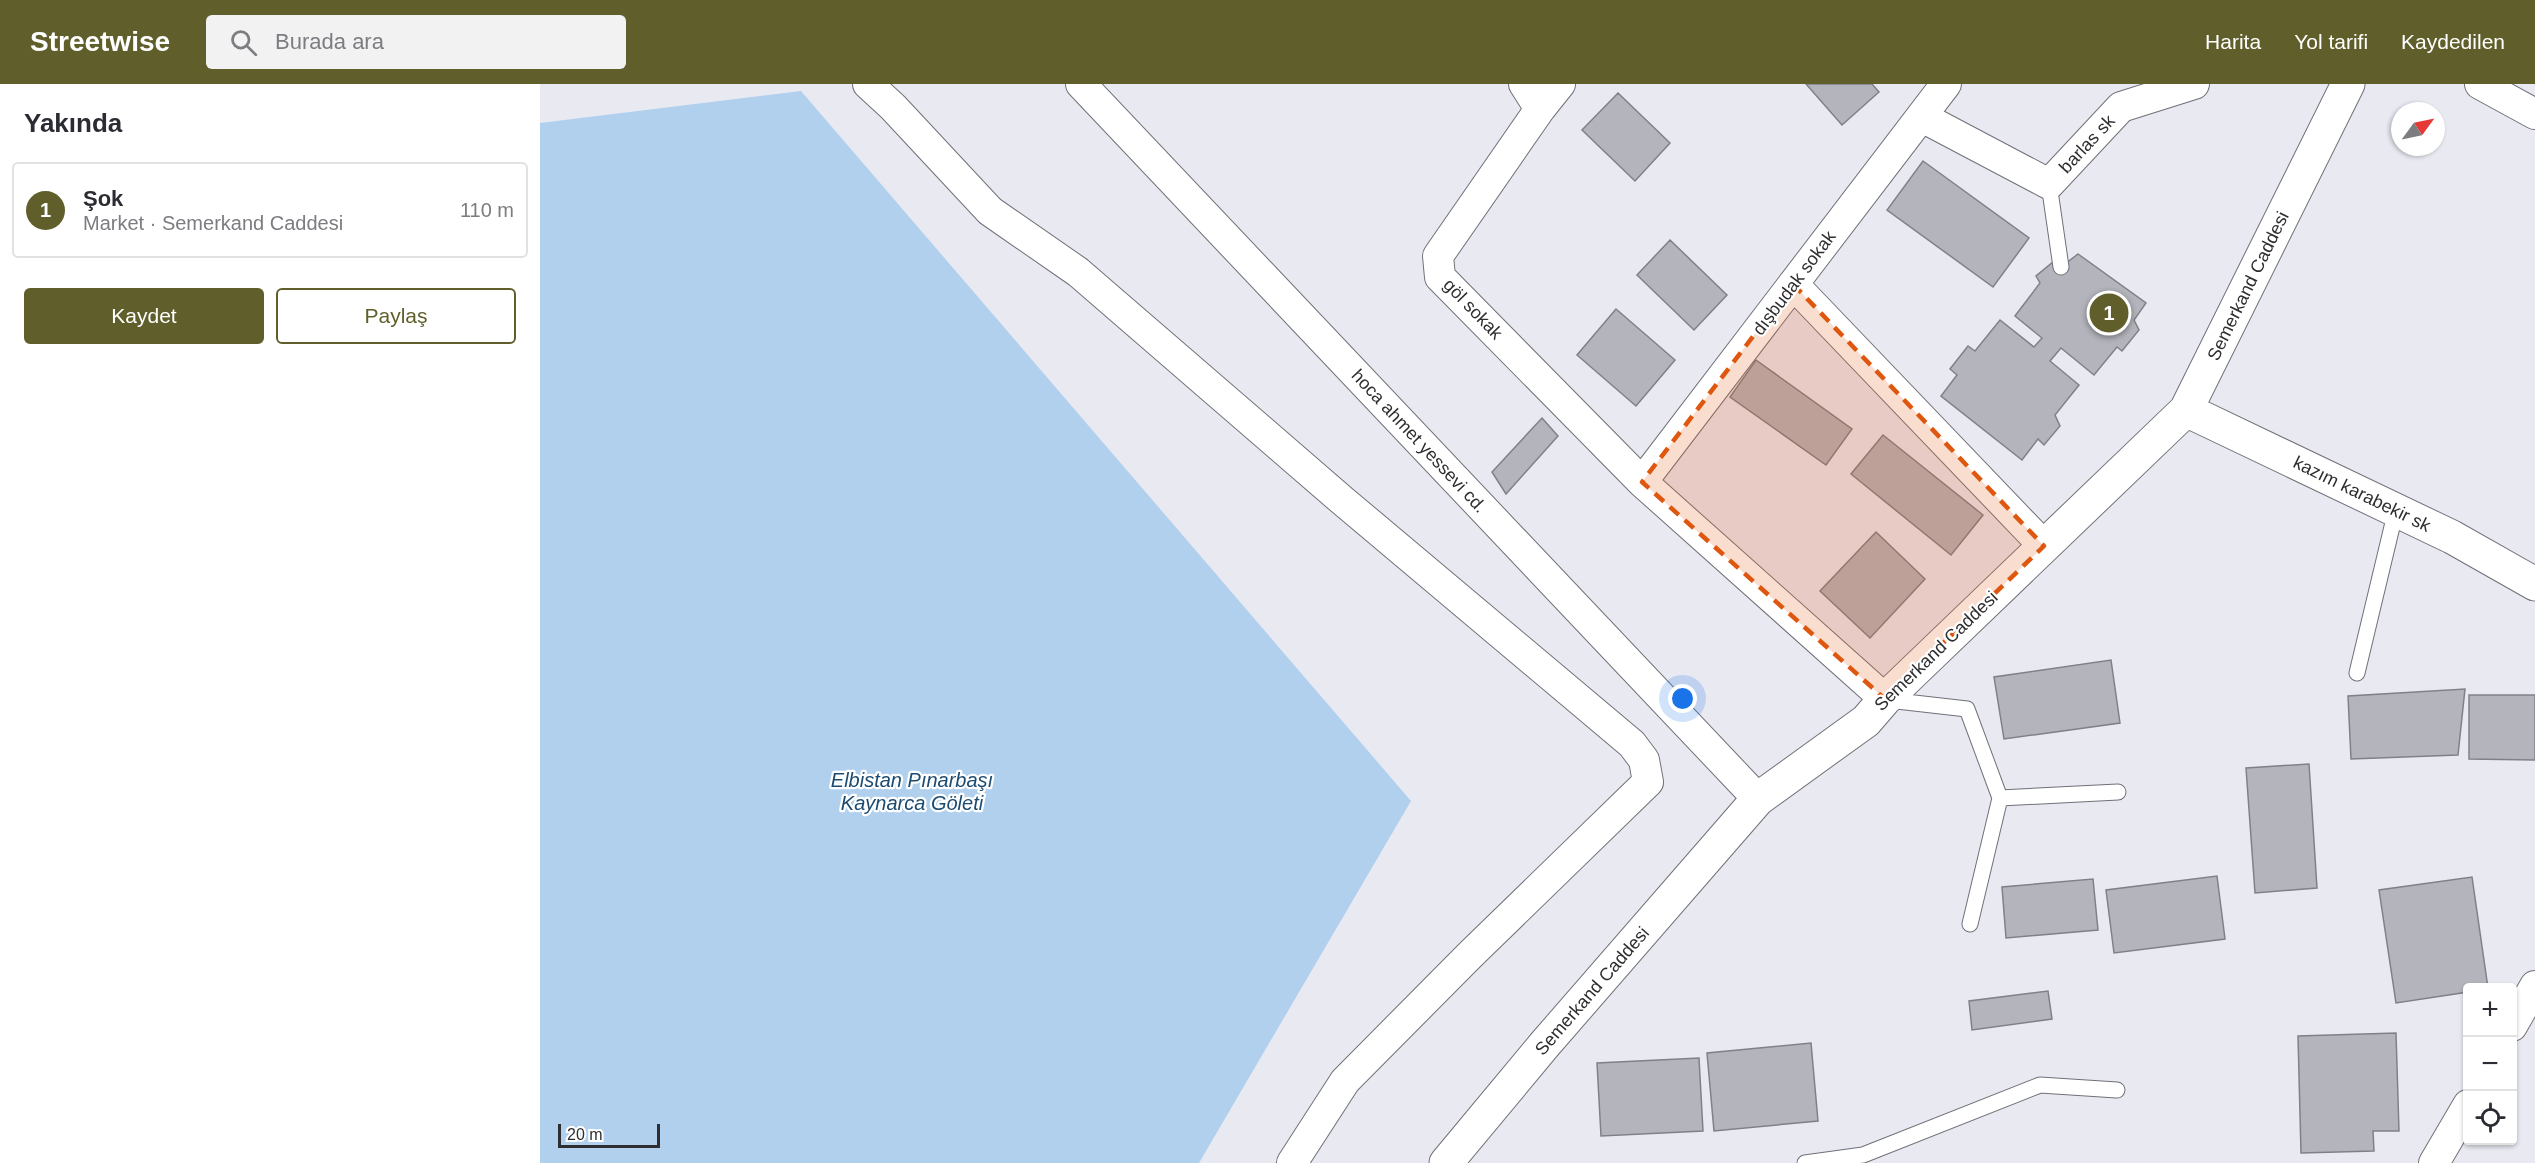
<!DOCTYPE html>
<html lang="tr">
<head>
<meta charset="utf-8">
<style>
	:root { --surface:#fff; --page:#f2f2f3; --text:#2b2b33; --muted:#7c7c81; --line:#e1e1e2; --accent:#605f2b }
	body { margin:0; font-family:Arial,sans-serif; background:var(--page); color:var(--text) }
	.controls { position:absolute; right:18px; bottom:18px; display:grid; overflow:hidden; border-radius:6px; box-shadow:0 2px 4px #0004 }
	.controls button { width:54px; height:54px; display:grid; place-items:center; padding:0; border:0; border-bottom:2px solid var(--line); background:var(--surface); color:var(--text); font:30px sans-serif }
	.compass { position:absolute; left:1851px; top:18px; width:54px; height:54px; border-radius:50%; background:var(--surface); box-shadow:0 2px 4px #0004; rotate:57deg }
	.scale { position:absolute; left:18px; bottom:15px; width:102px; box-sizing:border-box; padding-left:6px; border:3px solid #2e2e31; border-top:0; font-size:16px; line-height:21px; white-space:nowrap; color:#2e2e31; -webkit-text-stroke:4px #fff; paint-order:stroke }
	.you { position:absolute; left:1143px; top:615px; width:21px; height:21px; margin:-15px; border:4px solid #fff; border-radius:50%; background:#1a73e8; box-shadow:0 0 0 9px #1a73e833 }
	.badge { display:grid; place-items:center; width:39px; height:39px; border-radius:50%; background:var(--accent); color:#fff; font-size:20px; font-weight:700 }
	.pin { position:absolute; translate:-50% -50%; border:3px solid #fff; box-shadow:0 2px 6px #0006 }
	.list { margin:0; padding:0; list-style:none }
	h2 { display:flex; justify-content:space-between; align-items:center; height:78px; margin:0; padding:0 24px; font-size:26px }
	h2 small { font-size:20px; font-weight:400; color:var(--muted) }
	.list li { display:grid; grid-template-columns:39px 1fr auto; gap:18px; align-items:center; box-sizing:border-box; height:96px; margin:0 12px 12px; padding:0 12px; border:2px solid var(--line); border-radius:6px }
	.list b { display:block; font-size:22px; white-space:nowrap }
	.list p { margin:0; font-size:20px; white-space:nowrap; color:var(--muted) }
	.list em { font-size:20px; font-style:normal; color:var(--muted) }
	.actions { display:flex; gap:12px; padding:18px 24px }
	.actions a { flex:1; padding:14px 0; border:2px solid var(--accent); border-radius:6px; text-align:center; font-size:21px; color:var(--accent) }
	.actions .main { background:var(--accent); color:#fff }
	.icon { flex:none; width:33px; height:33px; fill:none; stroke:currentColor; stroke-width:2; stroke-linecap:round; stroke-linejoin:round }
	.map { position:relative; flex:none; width:1995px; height:1079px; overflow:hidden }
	header { display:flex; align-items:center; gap:36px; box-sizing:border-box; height:84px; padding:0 30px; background:var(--accent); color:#fff }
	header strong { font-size:28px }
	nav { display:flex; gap:33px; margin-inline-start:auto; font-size:21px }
	.search { width:420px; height:54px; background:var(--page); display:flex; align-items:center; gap:15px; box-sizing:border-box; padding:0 21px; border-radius:6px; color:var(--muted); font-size:22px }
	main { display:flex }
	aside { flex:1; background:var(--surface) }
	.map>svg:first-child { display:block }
</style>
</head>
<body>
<header>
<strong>Streetwise</strong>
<div class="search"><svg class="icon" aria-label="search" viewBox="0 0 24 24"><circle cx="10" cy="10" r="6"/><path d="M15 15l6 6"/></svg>Burada ara</div>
<nav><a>Harita</a><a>Yol tarifi</a><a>Kaydedilen</a></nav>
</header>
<main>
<aside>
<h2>Yakında<small></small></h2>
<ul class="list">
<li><span class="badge">1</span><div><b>Şok</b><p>Market · Semerkand Caddesi</p></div><em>110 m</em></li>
</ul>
<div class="actions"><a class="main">Kaydet</a><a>Paylaş</a></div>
</aside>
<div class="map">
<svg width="1995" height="1079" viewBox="0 0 1995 1079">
	<rect width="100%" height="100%" fill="#e9e9f2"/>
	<path fill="#b1d0ee" d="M 261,7 L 871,717 L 659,1079 L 0,1079 L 0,39 Z"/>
	<path fill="#b4b4bc" stroke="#808088" stroke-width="1.5" d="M 1266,0 L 1332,0 L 1339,8 L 1302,41 Z
		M 1078,9 L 1130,59 L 1095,97 L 1042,46 Z
		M 1383,77 L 1489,154 L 1453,203 L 1347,126 Z
		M 1130,156 L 1187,211 L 1154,246 L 1097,191 Z
		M 1538,170 L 1606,219 L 1594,236 L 1599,246 L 1582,267 L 1577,263 L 1554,291 L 1521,264 L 1510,277 L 1539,301 L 1515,331 L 1520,342 L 1504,361 L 1498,355 L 1482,376 L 1401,312 L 1417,291 L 1410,285 L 1428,262 L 1435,267 L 1460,236 L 1494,263 L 1502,254 L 1475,232 L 1500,199 L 1496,192 L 1513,178 L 1521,183 Z
		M 1076,225 L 1135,276 L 1096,322 L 1037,271 Z
		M 1216,276 L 1312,345 L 1286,381 L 1190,313 Z
		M 1002,334 L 1018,352 L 966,410 L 952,388 Z
		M 1343,351 L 1443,431 L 1411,471 L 1311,390 Z
		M 1336,448 L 1385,495 L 1330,554 L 1280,507 Z
		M 1571,576 L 1580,639 L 1464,655 L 1454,593 Z
		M 1925,605 L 1918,671 L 1811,675 L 1808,612 Z
		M 1929,611 L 1995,611 L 1995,676 L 1929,675 Z
		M 1769,680 L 1777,804 L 1715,809 L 1706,684 Z
		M 1677,792 L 1685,855 L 1574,869 L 1566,806 Z
		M 1932,793 L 1948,904 L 1928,904 L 1928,908 L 1856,919 L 1839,806 Z
		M 1553,795 L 1558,846 L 1466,854 L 1462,803 Z
		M 1508,907 L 1512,935 L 1432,946 L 1429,917 Z
		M 1856,949 L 1859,1047 L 1833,1047 L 1834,1067 L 1761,1069 L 1758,952 Z
		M 1271,959 L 1278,1037 L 1174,1047 L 1167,969 Z
		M 1159,974 L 1163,1047 L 1061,1052 L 1057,979 Z"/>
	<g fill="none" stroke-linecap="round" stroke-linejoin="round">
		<g stroke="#707078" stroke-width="17">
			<path id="lane" d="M 1509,100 L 1521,183
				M 1817,589 L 1856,426
				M 1348,616 L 1427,625 L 1460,714 L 1578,708
				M 1430,840 L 1460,714
				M 1265,1079 L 1323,1071 L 1500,1001 L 1577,1006"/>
		</g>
		<g stroke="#707078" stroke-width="32">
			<path id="street" d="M 328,0 L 353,23 L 450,127 L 538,188 L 803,417 L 1092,660 L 1104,676 L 1108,698 L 930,871 L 805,997 L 752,1079
				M 541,0 L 1218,715
				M 984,0 L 1000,25
				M 1020,0 L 1000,25 L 898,172 L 900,193 L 1102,398 L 1345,615
				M 1940,0 L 1995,30
				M 1382,33 L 1509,100 L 1581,23 L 1654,0
				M 1253,200 L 1504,462
				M 1102,398 L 1406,0
				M 1972,942 L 1995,902
				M 1894,1079 L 1928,1021"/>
		</g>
		<g stroke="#707078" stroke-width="35">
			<path id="secondary" d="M 1646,326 L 1912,453 L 1995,500
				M 906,1079 L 1005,960 L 1218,715 L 1326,637 L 1345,615 L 1646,326 L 1808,0"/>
		</g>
		<use href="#lane" stroke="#fff" stroke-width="15"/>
		<use href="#street" stroke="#fff" stroke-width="30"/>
		<use href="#secondary" stroke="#fff" stroke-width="33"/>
	</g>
	<path fill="#df570e" fill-opacity="0.2" stroke="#df570e" stroke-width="4.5" stroke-dasharray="12 8" stroke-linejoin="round" d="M 1253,200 L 1504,462 L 1345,615 L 1102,398 Z"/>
	<g text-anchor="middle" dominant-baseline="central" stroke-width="4.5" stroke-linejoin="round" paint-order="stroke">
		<g font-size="18" fill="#2e2e31" stroke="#fff">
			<text transform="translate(1547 60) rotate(-47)">barlas sk</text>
			<text transform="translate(1254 199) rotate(-53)">dışbudak sokak</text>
			<text transform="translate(1708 202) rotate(-64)">Semerkand Caddesi</text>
			<text transform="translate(933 225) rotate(46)">göl sokak</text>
			<text transform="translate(879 357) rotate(47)">hoca ahmet yessevi cd.</text>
			<text transform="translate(1822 410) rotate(26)">kazım karabekir sk</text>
			<text transform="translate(1396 567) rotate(-44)">Semerkand Caddesi</text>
			<text transform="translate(1052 907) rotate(-49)">Semerkand Caddesi</text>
		</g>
		<g font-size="20" font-style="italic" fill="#1c4b72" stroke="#fff">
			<text x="372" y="696">Elbistan Pınarbaşı<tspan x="372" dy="23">Kaynarca Göleti</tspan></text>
		</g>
	</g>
</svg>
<div class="controls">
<button>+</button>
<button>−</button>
<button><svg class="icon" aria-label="locate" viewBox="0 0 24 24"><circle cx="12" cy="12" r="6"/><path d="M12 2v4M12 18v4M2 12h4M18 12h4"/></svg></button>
</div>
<svg class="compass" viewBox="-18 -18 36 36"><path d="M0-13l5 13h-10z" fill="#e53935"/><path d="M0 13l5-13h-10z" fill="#7c7c81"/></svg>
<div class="scale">20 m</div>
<div class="you"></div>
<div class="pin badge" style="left:1569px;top:229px">1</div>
</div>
</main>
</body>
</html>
